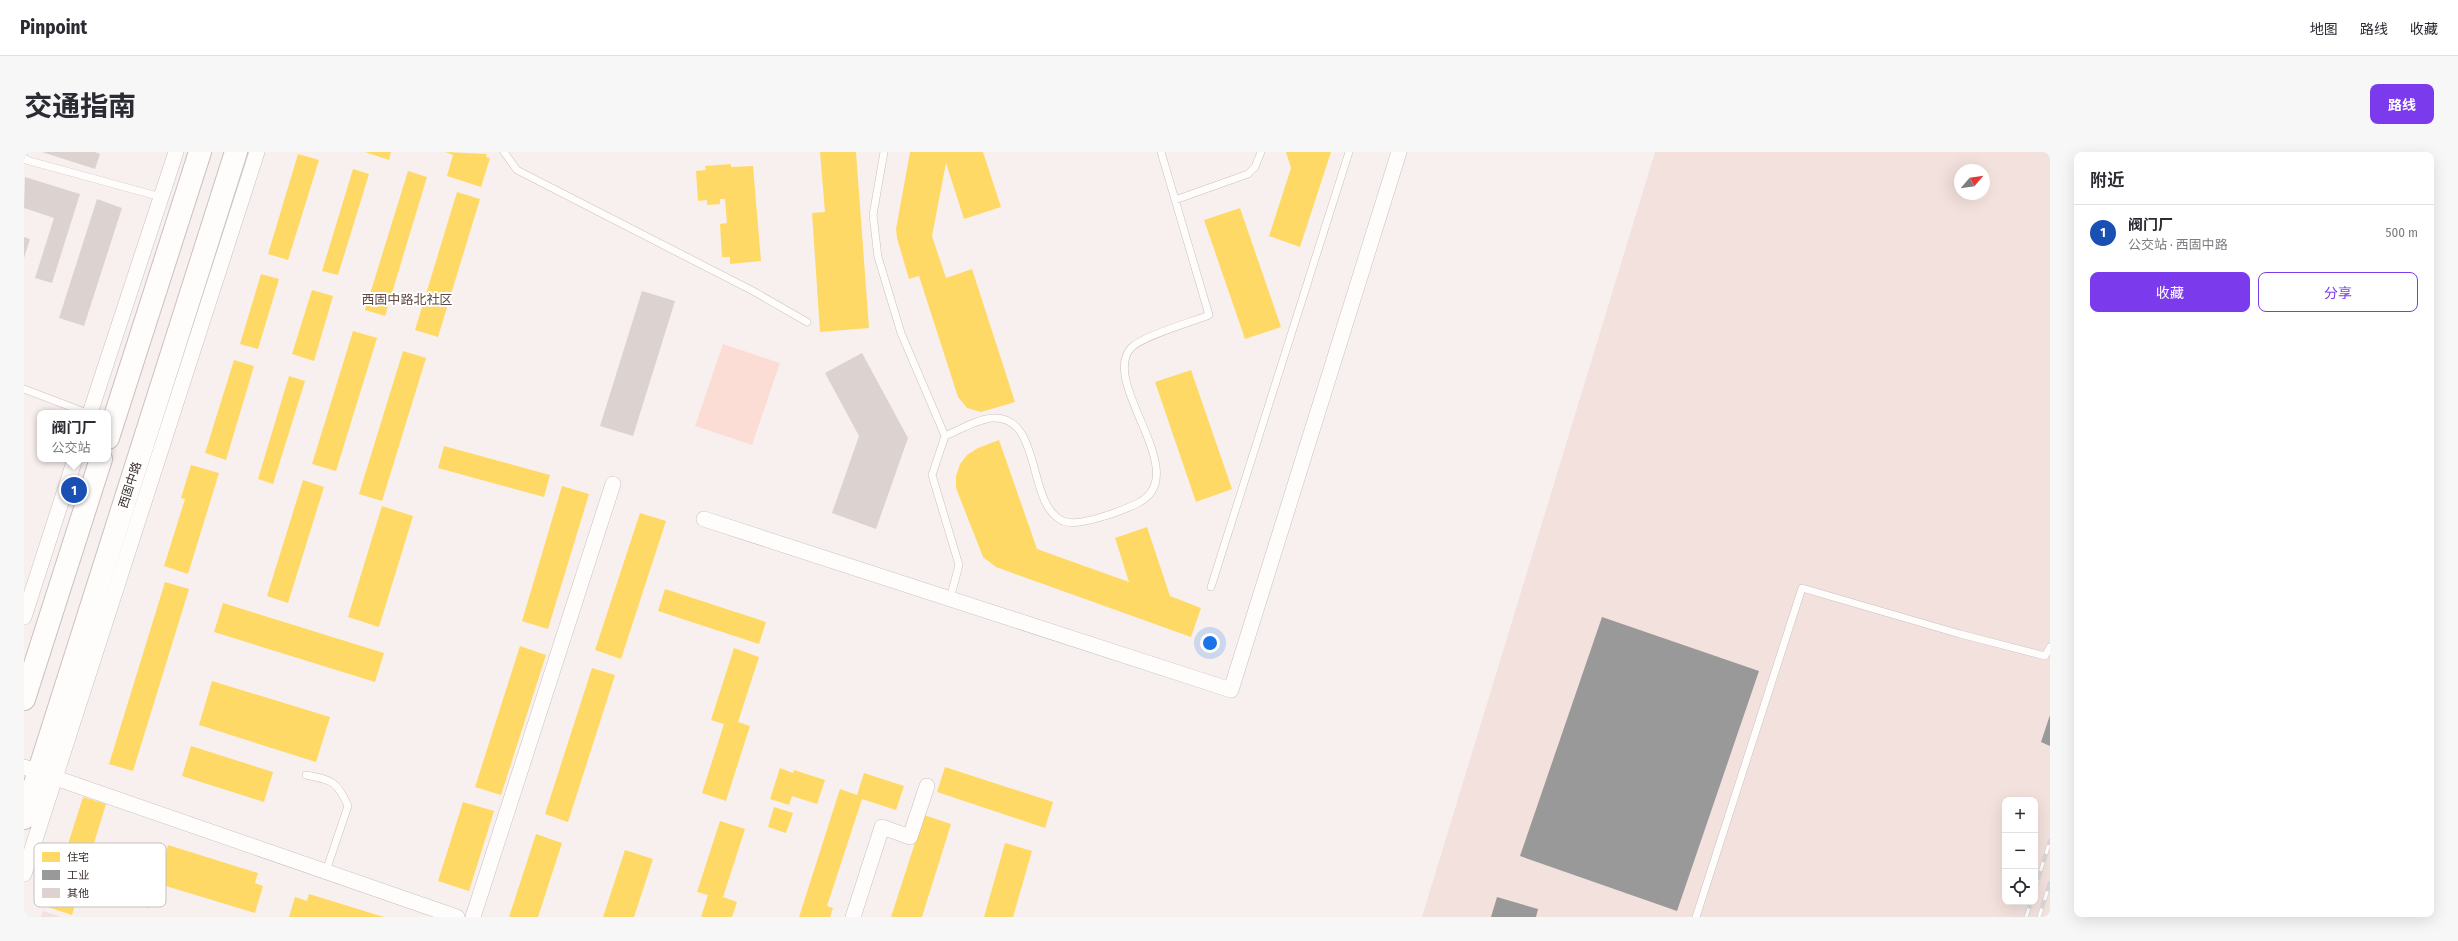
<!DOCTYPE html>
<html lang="zh">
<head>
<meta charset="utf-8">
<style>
	:root { --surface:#fff; --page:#f7f7f7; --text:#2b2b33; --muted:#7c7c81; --line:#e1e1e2; --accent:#7c3aed }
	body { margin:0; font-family:"Fira Sans Condensed","Noto Sans SC",sans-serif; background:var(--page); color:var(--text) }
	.controls { position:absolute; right:12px; bottom:12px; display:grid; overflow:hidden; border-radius:8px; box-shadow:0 4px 16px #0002 }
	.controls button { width:36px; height:36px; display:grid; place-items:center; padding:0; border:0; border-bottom:1px solid var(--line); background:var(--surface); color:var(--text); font:20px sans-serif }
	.compass { position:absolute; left:1930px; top:12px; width:36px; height:36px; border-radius:50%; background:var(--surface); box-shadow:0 4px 16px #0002; rotate:61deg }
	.you { position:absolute; left:1186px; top:491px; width:14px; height:14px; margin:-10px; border:3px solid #fff; border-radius:50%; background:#1a73e8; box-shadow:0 0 0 6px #1a73e833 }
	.badge { display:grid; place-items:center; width:26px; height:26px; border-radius:50%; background:var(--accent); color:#fff; font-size:13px; font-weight:700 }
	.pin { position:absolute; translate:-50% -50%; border:2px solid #fff; box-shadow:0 1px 4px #0006 }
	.popup { position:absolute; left:13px; top:258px; width:74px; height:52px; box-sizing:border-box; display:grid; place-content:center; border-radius:8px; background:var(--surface); filter:drop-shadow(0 1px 3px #0005); font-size:13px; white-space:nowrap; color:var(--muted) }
	.popup b { font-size:15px; color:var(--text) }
	.popup::after { content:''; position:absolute; left:50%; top:100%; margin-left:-8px; border:8px solid transparent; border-top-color:var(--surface) }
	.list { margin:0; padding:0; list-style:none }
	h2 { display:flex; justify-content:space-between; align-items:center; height:52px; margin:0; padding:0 16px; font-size:17px }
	h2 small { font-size:13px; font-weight:400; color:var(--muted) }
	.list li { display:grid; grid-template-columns:26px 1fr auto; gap:12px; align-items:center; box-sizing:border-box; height:56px; padding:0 16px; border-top:1px solid var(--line) }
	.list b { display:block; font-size:15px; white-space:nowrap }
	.list p { margin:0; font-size:13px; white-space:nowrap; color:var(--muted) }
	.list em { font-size:13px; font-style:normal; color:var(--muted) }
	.actions { display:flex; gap:8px; padding:12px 16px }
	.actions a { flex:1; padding:9px 0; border:1px solid var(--accent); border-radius:8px; text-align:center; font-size:14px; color:var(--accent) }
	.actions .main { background:var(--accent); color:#fff }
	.icon { flex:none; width:22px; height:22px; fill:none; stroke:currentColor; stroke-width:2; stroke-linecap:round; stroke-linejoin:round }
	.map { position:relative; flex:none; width:2026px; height:765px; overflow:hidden; border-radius:8px }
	header { display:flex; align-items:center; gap:24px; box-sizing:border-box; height:56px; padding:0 20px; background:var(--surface); border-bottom:1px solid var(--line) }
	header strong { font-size:19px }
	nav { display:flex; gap:22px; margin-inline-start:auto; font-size:14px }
	.intro { display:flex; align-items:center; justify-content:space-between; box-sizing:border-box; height:96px; padding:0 24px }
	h1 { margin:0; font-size:28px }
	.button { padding:10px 18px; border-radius:8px; background:var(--accent); color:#fff; font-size:14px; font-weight:700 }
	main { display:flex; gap:24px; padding:0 24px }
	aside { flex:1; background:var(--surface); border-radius:8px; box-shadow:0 4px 16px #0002 }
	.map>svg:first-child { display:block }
</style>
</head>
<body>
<header>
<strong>Pinpoint</strong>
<nav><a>地图</a><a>路线</a><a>收藏</a></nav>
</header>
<div class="intro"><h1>交通指南</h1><a class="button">路线</a></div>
<main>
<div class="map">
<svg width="2026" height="765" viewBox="0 0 2026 765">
	<rect width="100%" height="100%" fill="#f8f0ee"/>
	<path fill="#f3e1dd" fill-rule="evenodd" d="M 1631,0 L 2026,0 L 2026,765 L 1398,765 ZM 1936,18 L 1960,18 L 1960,42 L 1936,42 ZM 1981,648 L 2011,648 L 2011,750 L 1981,750 Z
		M 19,759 L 37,765 L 17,765 Z"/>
	<path fill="#fbddd5" d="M 699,192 L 756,211 L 728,293 L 671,274 Z"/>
	<path fill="#ffd966" d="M 341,0 L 367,0 L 365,8 Z
		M 421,0 L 463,2 L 462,5 L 466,6 L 457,35 L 423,24 L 429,3 Z
		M 796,0 L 832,0 L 845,176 L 796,180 L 788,61 L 801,60 Z
		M 886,0 L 959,0 L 977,55 L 940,67 L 922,11 L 908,84 L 922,126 L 948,117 L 991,250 L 957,260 L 943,256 L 934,245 L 895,124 L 885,127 L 873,86 L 872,77 Z
		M 1262,0 L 1307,0 L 1276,95 L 1245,84 L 1267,16 Z
		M 274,2 L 295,8 L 264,108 L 244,102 Z
		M 707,12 L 707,15 L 729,14 L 737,109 L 706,112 L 706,105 L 698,105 L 696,72 L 703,71 L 701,47 L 696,47 L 696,52 L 683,53 L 683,48 L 674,49 L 672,19 L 682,18 L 681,14 Z
		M 329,17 L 345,22 L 314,123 L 298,119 Z
		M 384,19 L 403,25 L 361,164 L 341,158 Z
		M 433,40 L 456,47 L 414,185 L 391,178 Z
		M 1216,56 L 1257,175 L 1221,187 L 1180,68 Z
		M 237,122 L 255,127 L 234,197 L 216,192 Z
		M 288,138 L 309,144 L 290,209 L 268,202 Z
		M 329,179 L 353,186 L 312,319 L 288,312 Z
		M 379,199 L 402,206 L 358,349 L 335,342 Z
		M 210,208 L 230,214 L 202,308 L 181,301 Z
		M 1167,218 L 1208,337 L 1172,350 L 1131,230 Z
		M 265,224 L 281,229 L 249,332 L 234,327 Z
		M 975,288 L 1013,397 L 1105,430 L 1091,386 L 1123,375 L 1146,444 L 1177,456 L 1167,485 L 972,415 L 959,405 L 932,336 L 932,324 L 936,312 L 943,303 L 954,296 Z
		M 420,294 L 526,323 L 520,345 L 414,316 Z
		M 167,313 L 195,321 L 164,422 L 140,414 L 161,347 L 157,346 Z
		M 279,328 L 300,335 L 264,451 L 243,444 Z
		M 538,334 L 565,342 L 524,477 L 498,469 Z
		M 358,354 L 389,364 L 355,475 L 324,465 Z
		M 616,361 L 642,369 L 597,507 L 571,498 Z
		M 141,430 L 165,437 L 109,619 L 85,612 Z
		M 641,437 L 742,470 L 735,492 L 634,459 Z
		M 199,451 L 360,501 L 351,530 L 190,480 Z
		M 496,494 L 522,503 L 477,643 L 451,635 Z
		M 710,496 L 735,505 L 714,570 L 726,574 L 702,649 L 678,641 L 700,572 L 687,568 Z
		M 568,516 L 591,523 L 544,670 L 521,662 Z
		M 188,529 L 306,565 L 292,610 L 175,573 Z
		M 167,594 L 249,620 L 240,650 L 158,624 Z
		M 921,615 L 1029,650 L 1021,676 L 913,640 Z
		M 756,616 L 769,621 L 770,618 L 801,628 L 793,652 L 768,644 L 765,653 L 746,647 Z
		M 840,621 L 880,634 L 872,658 L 838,647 L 803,754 L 809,756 L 806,765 L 775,765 L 816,637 L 833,643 Z
		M 59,645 L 82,652 L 48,763 L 24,755 Z
		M 439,650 L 470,659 L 445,739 L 414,729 Z
		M 750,655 L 769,661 L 762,681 L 744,675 Z
		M 900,663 L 927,672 L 898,765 L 867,765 Z
		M 696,669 L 721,677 L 699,745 L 713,750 L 708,765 L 677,765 L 684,743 L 673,740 Z
		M 512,682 L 538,691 L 514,765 L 485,765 Z
		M 981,691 L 1008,699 L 989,765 L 960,765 Z
		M 144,693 L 234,721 L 231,731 L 239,734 L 231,761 L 132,731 L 125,756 L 109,751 L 125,699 L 141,703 Z
		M 601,698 L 629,707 L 610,765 L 579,765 Z
		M 285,742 L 360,765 L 265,765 L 271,745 L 283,749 Z"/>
	<path fill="#999" d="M 1578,465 L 1735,519 L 1653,759 L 1496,704 Z
		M 2026,563 L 2026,594 L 2017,590 Z
		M 1473,745 L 1514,757 L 1512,765 L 1467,765 Z"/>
	<path fill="#dcd3d1" d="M 18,0 L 71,0 L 76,2 L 71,17 Z
		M 1,25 L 56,42 L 28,131 L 11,126 L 30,66 L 0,56 Z
		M 73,47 L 98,56 L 60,174 L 35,166 Z
		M 0,85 L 6,87 L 0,106 Z
		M 618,139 L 651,149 L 609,284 L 576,274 Z
		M 838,201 L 884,286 L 852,377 L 808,361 L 835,284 L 801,221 Z"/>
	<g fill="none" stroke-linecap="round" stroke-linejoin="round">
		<g stroke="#cac1bf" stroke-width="8">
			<path id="lane" d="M 480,0 L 493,18 L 729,139 L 783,170
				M 860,0 L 849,63 L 854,105 L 877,181 L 921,284 L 908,323 L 935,413 L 926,447
				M 0,5 L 2,8 L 137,45
				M 1151,48 L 1224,22 L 1231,15 L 1237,0
				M 0,237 L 63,261
				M 921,284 C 936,278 953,267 969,266 C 1019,264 1002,353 1039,369 C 1054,376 1100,358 1114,351 C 1171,323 1075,231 1107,196 C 1118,184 1168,170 1185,163 L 1137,0
				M 1187,435 L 1325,0
				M 282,623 C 308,628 313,629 324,654 L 302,719
				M 1672,765 L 1778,436 L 1936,482 L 2021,504 L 2026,495"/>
		</g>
		<g stroke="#cac1bf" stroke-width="16">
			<path id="street" d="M 66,261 L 152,0
				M 680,367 L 1207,538 L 1375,0
				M 0,465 L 51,307
				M 0,615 L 433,765
				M 0,722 L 233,0
				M 449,765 L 589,332
				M 829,765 L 858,675 L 886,685 L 903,634"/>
		</g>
		<g stroke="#cac1bf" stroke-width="24">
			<path id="primary" d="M 84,286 L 176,0
				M 0,547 L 77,307
				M 0,666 L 212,0"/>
		</g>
		<use href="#lane" stroke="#fefdfc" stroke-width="7"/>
		<use href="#street" stroke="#fefdfc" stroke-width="15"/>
		<use href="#primary" stroke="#fefdfc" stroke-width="22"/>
		<g stroke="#dad7d6" stroke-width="4.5">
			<path id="rail" d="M 2011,736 L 2026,689
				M 2002,765 L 2007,750
				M 2015,765 L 2026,731"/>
		</g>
		<use href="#rail" stroke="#fff" stroke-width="3" stroke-dasharray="9" stroke-linecap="butt"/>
	</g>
	<g text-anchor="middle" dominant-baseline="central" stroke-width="4" stroke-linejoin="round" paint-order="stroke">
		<g font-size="12" fill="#382c28" stroke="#fff">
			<text transform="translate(106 333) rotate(-72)">西固中路</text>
		</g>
		<g font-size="13" fill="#614740" stroke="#fff">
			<text x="383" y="147">西固中路北社区</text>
		</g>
	</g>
	<rect x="10" y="691" width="132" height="64" rx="6" fill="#fff" stroke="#c3c0be" stroke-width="1"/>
	<rect x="18" y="700" width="18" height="10" fill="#ffd966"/>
	<rect x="18" y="718" width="18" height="10" fill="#999"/>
	<rect x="18" y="736" width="18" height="10" fill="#dcd3d1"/>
	<g font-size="11" fill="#382c28">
		<text x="43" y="709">住宅</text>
		<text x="43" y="727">工业</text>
		<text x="43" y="745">其他</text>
	</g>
</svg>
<div class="controls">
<button>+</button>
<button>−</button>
<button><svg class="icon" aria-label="locate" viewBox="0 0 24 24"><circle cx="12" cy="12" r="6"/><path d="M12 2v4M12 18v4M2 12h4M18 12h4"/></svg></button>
</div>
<svg class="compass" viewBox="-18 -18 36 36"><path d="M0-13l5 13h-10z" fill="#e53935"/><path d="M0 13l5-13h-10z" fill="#7c7c81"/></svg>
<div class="you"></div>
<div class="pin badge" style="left:50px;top:338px;background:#1a4fb4">1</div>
<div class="popup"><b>阀门厂</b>公交站</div>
</div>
<aside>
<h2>附近<small></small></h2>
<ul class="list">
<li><span class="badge" style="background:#1a4fb4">1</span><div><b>阀门厂</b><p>公交站 · 西固中路</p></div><em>500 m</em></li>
</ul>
<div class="actions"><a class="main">收藏</a><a>分享</a></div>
</aside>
</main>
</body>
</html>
